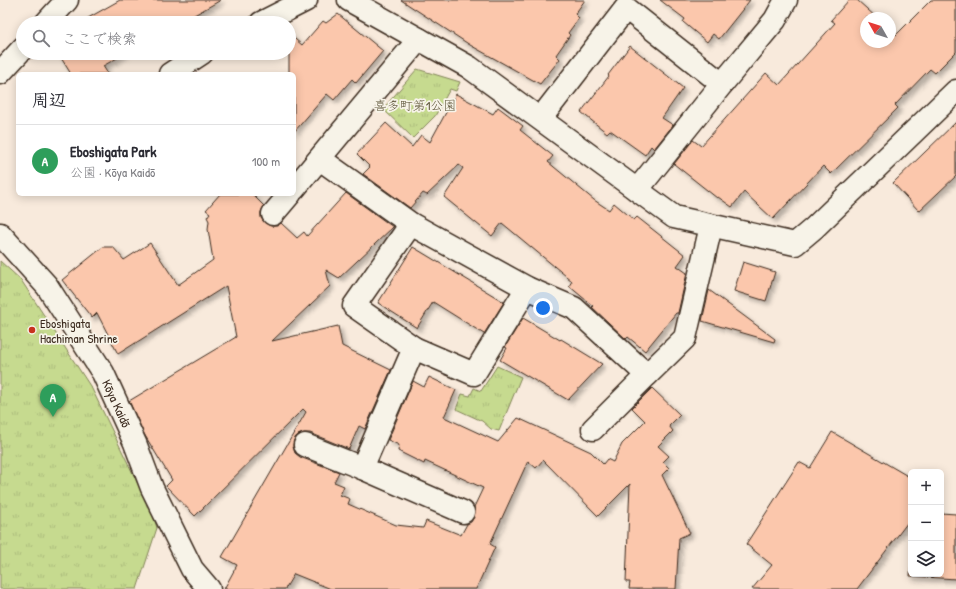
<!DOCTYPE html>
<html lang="ja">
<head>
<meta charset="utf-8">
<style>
	:root { --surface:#fff; --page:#f7f7f7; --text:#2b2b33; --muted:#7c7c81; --line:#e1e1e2; --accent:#c8321e }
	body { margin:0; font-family:"Patrick Hand","Klee One",sans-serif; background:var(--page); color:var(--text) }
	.controls { position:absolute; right:12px; bottom:12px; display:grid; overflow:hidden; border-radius:6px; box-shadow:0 2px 10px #0003 }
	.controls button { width:36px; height:36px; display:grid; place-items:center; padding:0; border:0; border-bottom:1px solid var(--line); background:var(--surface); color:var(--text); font:20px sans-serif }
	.compass { position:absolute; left:860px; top:12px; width:36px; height:36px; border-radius:50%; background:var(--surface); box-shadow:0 2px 10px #0003; rotate:309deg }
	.you { position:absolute; left:543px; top:308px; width:14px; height:14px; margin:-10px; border:3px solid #fff; border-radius:50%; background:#1a73e8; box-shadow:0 0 0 6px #1a73e833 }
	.badge { display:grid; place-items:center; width:26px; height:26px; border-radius:50%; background:var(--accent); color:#fff; font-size:13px; font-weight:700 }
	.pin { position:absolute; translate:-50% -33px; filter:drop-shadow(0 1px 2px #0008) }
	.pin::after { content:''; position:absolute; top:21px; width:14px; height:12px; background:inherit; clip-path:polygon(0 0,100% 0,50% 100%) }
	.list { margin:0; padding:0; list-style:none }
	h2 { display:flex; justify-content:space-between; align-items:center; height:52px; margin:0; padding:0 16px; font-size:17px }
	h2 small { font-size:13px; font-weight:400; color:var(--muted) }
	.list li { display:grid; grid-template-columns:26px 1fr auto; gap:12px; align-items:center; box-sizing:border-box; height:72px; padding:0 16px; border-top:1px solid var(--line) }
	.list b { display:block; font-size:15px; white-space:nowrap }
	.list p { margin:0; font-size:13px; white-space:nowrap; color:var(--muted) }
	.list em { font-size:13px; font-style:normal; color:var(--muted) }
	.icon { flex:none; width:22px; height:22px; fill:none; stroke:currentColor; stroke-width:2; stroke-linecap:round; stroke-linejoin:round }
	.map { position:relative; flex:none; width:956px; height:589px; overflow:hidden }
	.search { position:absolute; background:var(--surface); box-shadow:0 2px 10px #0003; left:16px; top:16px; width:280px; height:44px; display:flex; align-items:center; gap:10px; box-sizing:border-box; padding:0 14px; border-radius:22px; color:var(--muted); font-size:15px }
	.panel { position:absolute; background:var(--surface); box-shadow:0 2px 10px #0003; left:16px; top:72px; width:280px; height:124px; border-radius:6px }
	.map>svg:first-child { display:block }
</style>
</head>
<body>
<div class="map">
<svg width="956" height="589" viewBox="0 0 956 589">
	<defs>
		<pattern id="park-tufts" width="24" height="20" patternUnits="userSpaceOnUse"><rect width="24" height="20" fill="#c6da8f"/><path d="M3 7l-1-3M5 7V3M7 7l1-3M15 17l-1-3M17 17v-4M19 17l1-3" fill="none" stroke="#abbb7b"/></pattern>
		<filter id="shadow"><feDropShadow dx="3.5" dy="3.5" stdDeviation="2" flood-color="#0004"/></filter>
	</defs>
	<rect width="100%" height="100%" fill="#f8eadc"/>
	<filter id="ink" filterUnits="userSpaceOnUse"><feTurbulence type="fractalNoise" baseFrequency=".025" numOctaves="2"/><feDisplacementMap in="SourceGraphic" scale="8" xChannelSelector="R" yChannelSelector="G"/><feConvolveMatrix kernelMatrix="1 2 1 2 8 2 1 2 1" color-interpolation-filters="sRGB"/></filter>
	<g filter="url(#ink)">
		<path fill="url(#park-tufts)" stroke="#808256" d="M 417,69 L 460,82 L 456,91 L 450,89 L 435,116 L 413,138 L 383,109 Z
			M 0,261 L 21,280 L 92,389 L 153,515 L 157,528 L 137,589 L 0,589 Z
			M 497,366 L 521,377 L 499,431 L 491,429 L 482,421 L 456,409 L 462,394 L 470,396 L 474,388 L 481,391 Z"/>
		<path fill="#fbc7ac" stroke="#3b2a1e" filter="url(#shadow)" d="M 120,0 L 221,0 L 180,23 L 76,23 L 80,20 L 81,22 Z
			M 401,0 L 585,0 L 575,14 L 579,18 L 568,33 L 570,35 L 556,55 L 560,59 L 540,84 L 470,45 Z
			M 660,0 L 750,0 L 719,39 L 713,34 L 707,42 L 683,22 L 685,19 Z
			M 849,0 L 857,0 L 877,18 L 866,18 L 866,42 L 890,42 L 890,29 L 896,35 L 931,0 L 956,0 L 956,52 L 935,73 L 930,69 L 895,105 L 898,108 L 831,174 L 823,166 L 773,219 L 744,192 L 732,207 L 718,197 L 717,198 L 674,164 L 693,140 L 701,146 L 766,73 L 779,85 L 835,23 L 831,20 Z
			M 338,14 L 383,51 L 356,83 L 352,79 L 334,100 L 327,94 L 294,132 L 294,74 L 289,74 L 289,34 L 302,45 L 323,21 L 326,23 Z
			M 630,46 L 683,88 L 662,118 L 673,125 L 654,149 L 651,146 L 645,155 L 610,130 L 607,133 L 581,112 L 609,76 L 608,75 Z
			M 58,53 L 126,53 L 103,66 L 108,74 L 71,74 Z
			M 456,94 L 493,114 L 498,107 L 523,126 L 520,130 L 553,156 L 548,162 L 594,200 L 609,210 L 614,203 L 634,220 L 637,217 L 685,255 L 677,266 L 687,273 L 678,313 L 676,313 L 645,351 L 628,337 L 626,339 L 592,307 L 593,306 L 569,286 L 572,281 L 502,223 L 492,236 L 444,197 L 463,168 L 459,165 L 427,195 L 423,193 L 410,208 L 363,174 L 370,167 L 357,154 L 386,123 L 412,147 L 421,135 L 430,142 Z
			M 956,122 L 956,176 L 919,211 L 893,183 Z
			M 346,193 L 393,227 L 339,278 L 326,270 L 330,286 L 272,341 L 338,326 L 342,346 L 391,370 L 365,429 L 359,426 L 349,449 L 310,433 L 304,433 L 298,435 L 294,440 L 293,446 L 295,453 L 300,457 L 339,472 L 334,482 L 344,486 L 340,495 L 350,499 L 348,504 L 396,525 L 423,528 L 426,521 L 461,535 L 467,524 L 471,522 L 474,517 L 475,511 L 474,507 L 483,488 L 425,461 L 424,464 L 398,451 L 399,445 L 388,440 L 413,381 L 424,387 L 429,377 L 456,390 L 444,417 L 498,442 L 518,418 L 591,452 L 603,464 L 607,459 L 613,462 L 622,444 L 645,421 L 632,408 L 652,388 L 680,415 L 669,426 L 673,431 L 658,446 L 669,456 L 663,462 L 669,468 L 662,475 L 690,533 L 679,538 L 676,589 L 629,589 L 630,582 L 626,582 L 630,484 L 598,516 L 543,460 L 536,468 L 528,461 L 490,544 L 495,547 L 476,589 L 331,589 L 294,574 L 285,589 L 224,589 L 237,565 L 222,557 L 306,412 L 303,409 L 195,516 L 166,486 L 172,480 L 144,434 L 129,401 L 236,337 L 226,286 L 118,354 L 97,313 L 92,318 L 62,280 L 103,247 L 113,247 L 124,260 L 150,243 L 178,285 L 213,260 L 208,229 L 209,221 L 207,217 L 210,213 L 206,210 L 220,194 L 252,194 L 264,206 L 261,212 L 261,218 L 265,223 L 271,226 L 277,226 L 281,223 L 297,238 L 304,232 L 307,236 Z
			M 413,247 L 504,302 L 484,334 L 433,302 L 417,328 L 378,303 Z
			M 743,262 L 775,272 L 766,301 L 734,291 Z
			M 709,290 L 775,339 L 774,342 L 702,321 Z
			M 523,318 L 560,340 L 561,339 L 602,364 L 568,400 L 500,360 L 507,348 L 505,347 Z
			M 832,432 L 911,478 L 911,518 L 857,589 L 752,589 L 772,565 L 746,544 L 799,462 L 810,468 Z
			M 941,513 L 956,514 L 956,579 L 910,576 L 911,556 L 911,574 L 941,574 Z"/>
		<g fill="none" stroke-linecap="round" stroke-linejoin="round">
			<g stroke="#3b2a1e" stroke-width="25">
				<g id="minor">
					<path d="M 349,0 L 469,67 L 674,217 L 795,244 L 814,228 L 956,91"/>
					<path d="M 46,23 L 67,0"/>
					<path d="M 261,23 L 306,0"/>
					<path d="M 0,73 L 23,48"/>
					<path d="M 170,74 L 202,53"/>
					<path d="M 541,118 L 626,8 L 722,84"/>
					<path d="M 320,159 L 411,224 L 527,288 L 574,308 L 647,375 L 685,338 L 711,226"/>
					<path d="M 294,189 L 419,39"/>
					<path d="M 637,190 L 722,84 L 775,20 L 786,0"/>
					<path d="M 273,214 L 290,194"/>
					<path id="s1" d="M 0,234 L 47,286 L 103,373 L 135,443 L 152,488 L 192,569 L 209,589"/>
					<path d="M 414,348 L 474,374 L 527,288"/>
					<path d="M 593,429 L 647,375"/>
					<path d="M 305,445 L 362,468 L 414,348 L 354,306 L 411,224"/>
					<path d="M 362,468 L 463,512"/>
				</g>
			</g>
			<use href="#minor" stroke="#f7f3e8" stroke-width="22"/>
		</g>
	</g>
	<circle fill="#c8321e" stroke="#f7f3e8" stroke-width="1.5" cx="32" cy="330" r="4"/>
	<g text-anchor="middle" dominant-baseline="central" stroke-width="3.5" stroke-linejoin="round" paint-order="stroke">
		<g font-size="13" fill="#5e563a" stroke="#f7f3e8">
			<text x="415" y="105">喜多町第1公園</text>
		</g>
		<g font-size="13" fill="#3b2a1e" stroke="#f7f3e8" text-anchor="start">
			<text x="40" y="323">Eboshigata<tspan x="40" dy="15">Hachiman Shrine</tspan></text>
		</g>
		<g font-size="13" fill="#3b2a1e" stroke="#f7f3e8">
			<text stroke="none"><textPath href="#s1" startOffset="207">Kōya Kaidō</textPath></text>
		</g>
	</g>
</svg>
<div class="controls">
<button>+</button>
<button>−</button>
<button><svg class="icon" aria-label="layers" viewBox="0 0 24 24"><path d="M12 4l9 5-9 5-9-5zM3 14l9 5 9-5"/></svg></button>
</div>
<svg class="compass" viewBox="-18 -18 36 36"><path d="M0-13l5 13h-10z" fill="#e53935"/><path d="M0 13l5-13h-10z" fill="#7c7c81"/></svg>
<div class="you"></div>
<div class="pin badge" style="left:53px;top:417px;background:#2e9e5b">A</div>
<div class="search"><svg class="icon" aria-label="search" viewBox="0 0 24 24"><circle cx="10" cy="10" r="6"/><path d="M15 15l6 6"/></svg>ここで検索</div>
<section class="panel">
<h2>周辺<small></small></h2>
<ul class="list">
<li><span class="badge" style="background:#2e9e5b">A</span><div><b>Eboshigata Park</b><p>公園 · Kōya Kaidō</p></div><em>100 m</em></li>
</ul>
</section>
</div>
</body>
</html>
